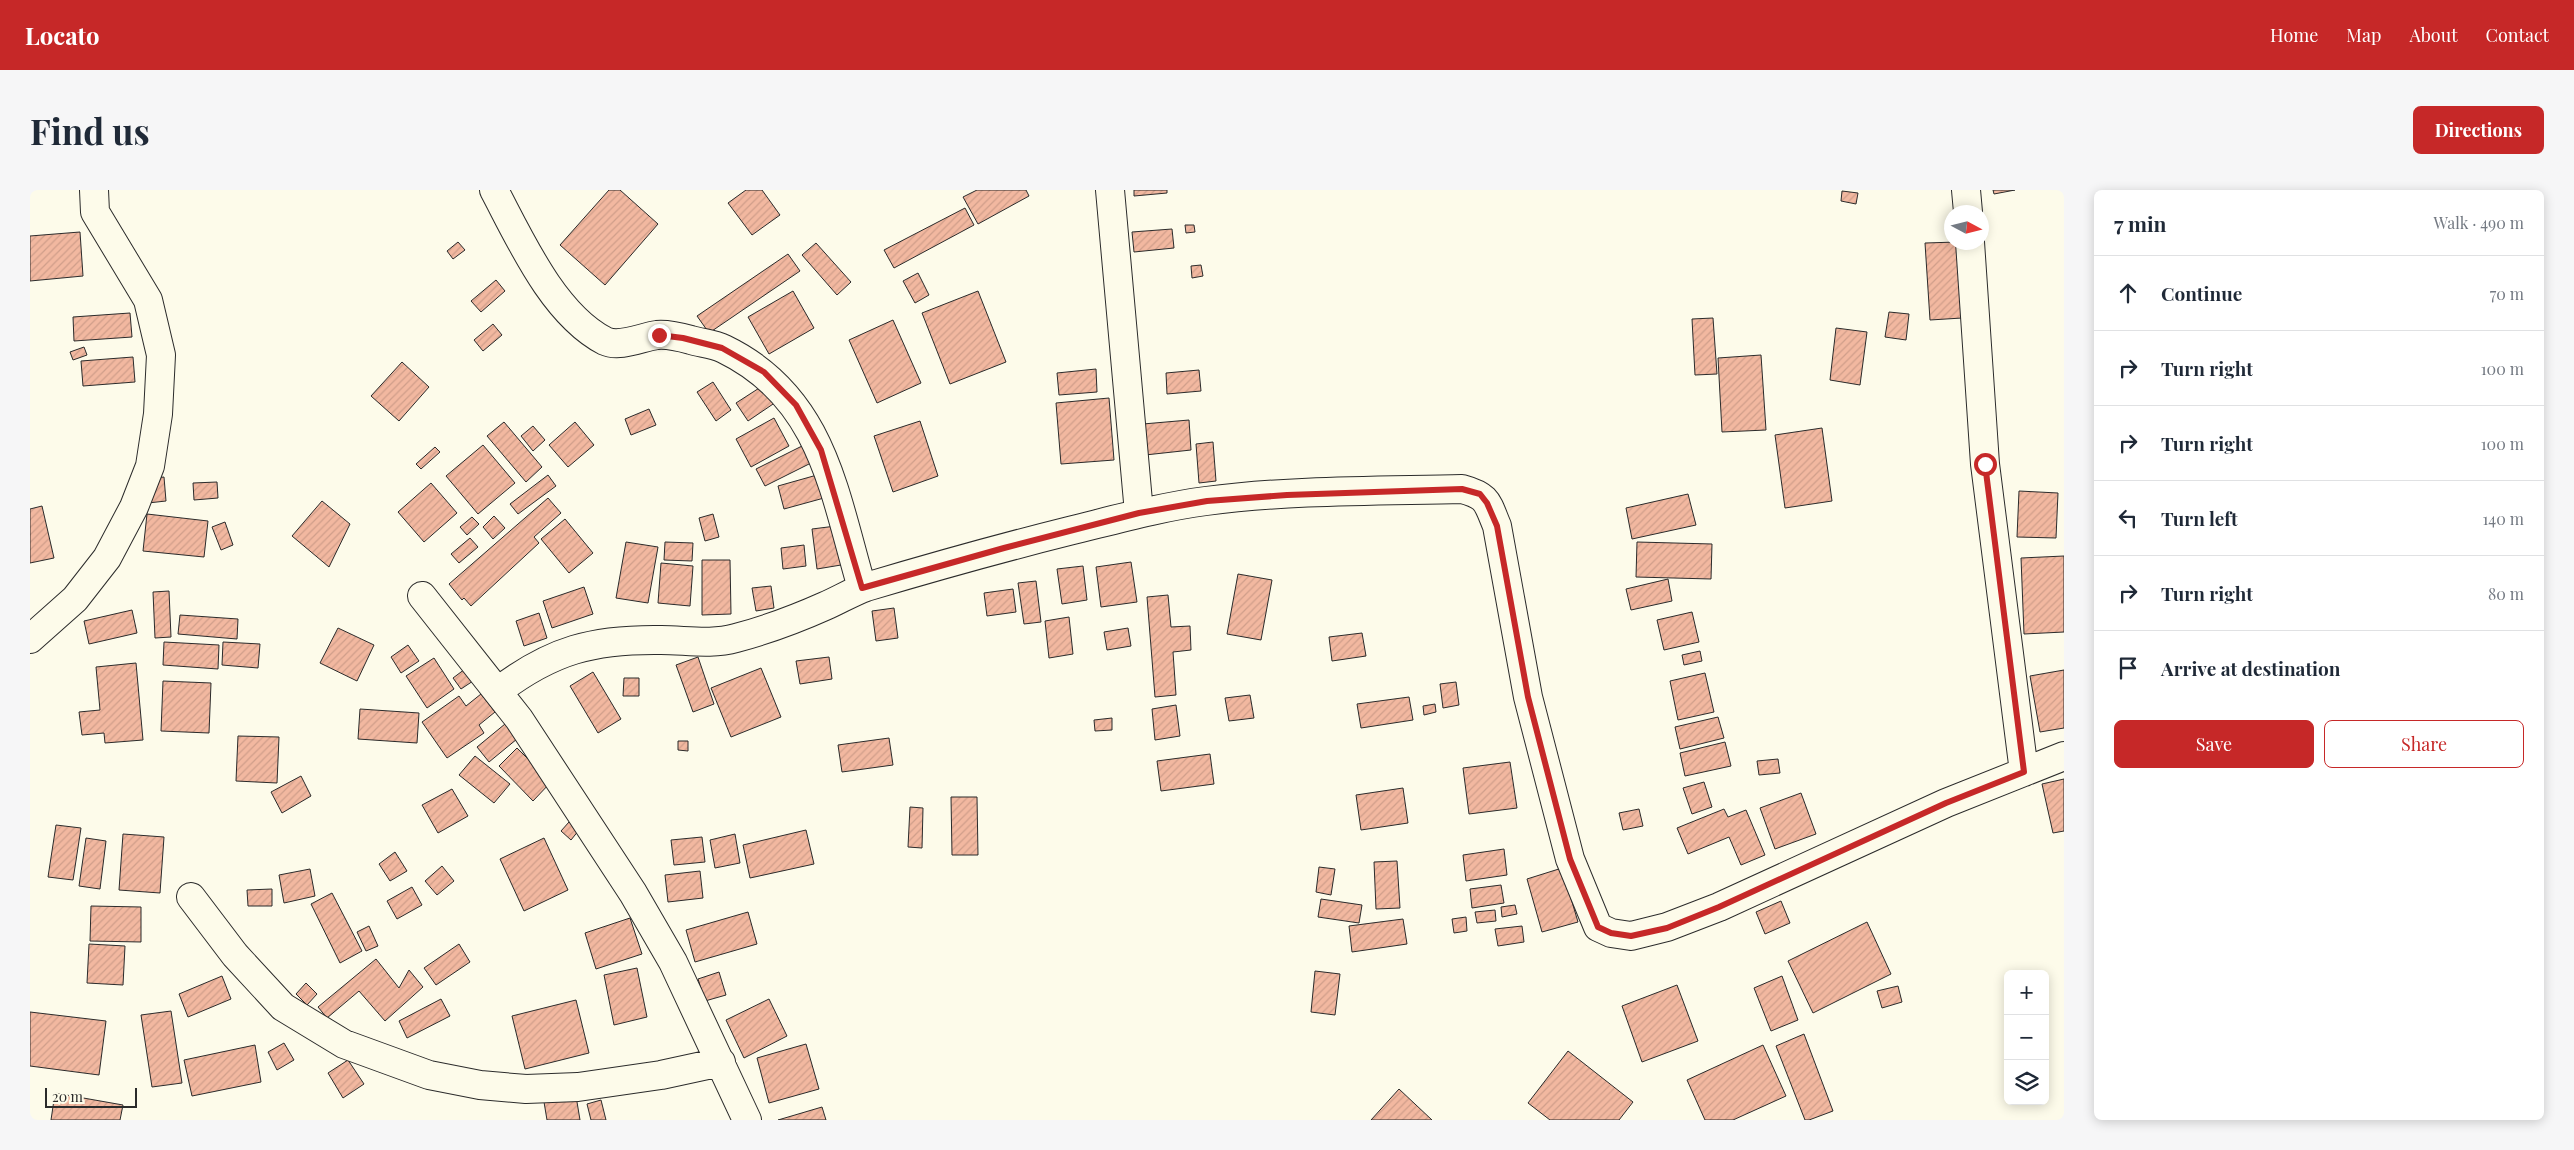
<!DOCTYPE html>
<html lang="en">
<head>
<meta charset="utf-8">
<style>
	:root { --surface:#fff; --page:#f6f6f7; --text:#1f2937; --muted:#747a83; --line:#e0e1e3; --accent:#c62828 }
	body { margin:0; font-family:"Playfair Display",serif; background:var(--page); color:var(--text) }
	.controls { position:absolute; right:15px; bottom:15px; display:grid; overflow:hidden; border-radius:8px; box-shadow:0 2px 12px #0003 }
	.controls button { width:45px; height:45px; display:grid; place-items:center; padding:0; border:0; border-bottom:1px solid var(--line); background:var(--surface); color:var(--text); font:25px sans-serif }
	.compass { position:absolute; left:1914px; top:15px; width:45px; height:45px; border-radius:50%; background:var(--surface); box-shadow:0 2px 12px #0003; rotate:97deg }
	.scale { position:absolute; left:15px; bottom:12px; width:92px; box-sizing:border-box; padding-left:5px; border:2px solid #2b2b2b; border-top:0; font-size:14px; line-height:18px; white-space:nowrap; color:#2b2b2b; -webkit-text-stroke:4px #fdfbea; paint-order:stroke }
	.stop { position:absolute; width:15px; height:15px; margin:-11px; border:4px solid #c62828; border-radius:50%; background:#fff }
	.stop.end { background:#c62828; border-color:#fff; box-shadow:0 1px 5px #0008 }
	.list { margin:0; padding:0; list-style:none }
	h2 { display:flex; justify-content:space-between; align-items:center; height:65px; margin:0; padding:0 20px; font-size:21px }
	h2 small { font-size:16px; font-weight:400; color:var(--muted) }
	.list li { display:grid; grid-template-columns:32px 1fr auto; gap:15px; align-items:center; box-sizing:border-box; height:75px; padding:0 20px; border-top:1px solid var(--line) }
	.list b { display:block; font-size:19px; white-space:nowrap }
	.list em { font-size:16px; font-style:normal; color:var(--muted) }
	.actions { display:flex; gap:10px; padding:15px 20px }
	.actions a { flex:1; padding:11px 0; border:1px solid var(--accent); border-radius:8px; text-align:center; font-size:18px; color:var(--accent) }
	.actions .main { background:var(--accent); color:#fff }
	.icon { flex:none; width:28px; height:28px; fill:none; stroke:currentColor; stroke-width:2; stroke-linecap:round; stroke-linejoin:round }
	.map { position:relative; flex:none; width:2034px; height:930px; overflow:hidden; border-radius:8px }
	header { display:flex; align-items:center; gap:30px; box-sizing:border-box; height:70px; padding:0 25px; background:var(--accent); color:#fff }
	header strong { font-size:24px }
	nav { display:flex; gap:28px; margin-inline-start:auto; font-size:18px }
	.intro { display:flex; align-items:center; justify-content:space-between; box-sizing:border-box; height:120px; padding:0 30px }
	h1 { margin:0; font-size:35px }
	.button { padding:12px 22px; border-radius:8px; background:var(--accent); color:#fff; font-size:18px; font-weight:700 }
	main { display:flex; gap:30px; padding:0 30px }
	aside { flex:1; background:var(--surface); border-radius:8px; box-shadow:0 2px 12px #0003 }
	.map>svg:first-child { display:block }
</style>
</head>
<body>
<header>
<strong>Locato</strong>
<nav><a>Home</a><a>Map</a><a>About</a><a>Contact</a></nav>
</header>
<div class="intro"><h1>Find us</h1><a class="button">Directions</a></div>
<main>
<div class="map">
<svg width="2034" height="930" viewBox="0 0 2034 930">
	<defs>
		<pattern id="building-hatch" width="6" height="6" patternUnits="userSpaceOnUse" patternTransform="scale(1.25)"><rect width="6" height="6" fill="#f2b8a0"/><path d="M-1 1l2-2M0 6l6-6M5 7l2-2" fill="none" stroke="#d09e8a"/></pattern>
	</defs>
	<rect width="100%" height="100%" fill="#fdfbea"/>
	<path fill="url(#building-hatch)" stroke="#2b2b2b" d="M 579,0 L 590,0 L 628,34 L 575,95 L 530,55 Z
		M 716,0 L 732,0 L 750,25 L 722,45 L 698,13 Z
		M 947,0 L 996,0 L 999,6 L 948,34 L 933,7 Z
		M 1104,0 L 1137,0 L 1137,3 L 1104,6 Z
		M 1963,0 L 1985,0 L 1964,4 Z
		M 1812,1 L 1828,3 L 1826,14 L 1811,11 Z
		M 935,18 L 944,35 L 864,78 L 854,60 Z
		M 1155,35 L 1164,35 L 1165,42 L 1156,43 Z
		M 1142,39 L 1144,58 L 1104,62 L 1102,42 Z
		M 50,42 L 53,86 L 0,91 L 0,46 Z
		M 428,52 L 435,60 L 423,69 L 417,61 Z
		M 1927,52 L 1932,128 L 1900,130 L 1895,53 Z
		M 786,53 L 821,92 L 807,105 L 772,65 Z
		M 758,64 L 770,81 L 679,143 L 667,126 Z
		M 1171,75 L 1173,86 L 1162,88 L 1161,76 Z
		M 888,83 L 899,105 L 885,113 L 873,91 Z
		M 466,90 L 475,101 L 451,122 L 441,111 Z
		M 763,101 L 784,138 L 739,164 L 718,127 Z
		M 948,101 L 976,172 L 920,194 L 892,123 Z
		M 1859,122 L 1879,124 L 1876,150 L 1855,147 Z
		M 100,123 L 102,147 L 44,151 L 43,127 Z
		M 1683,128 L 1687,184 L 1665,185 L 1662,129 Z
		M 863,130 L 891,193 L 847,213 L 819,150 Z
		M 463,134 L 472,145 L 453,161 L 444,150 Z
		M 1806,138 L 1837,142 L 1830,195 L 1800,190 Z
		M 54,157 L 57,165 L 43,170 L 40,162 Z
		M 1731,165 L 1736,240 L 1692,242 L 1688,168 Z
		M 103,167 L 105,192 L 53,196 L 51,171 Z
		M 372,172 L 399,197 L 369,231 L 341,206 Z
		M 1066,179 L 1067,202 L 1029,205 L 1027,183 Z
		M 1169,180 L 1171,201 L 1137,204 L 1136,183 Z
		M 683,192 L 701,220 L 686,231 L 667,202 Z
		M 737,193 L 749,210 L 718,231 L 706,213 Z
		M 1079,208 L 1084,270 L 1031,274 L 1026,213 Z
		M 619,219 L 626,235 L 601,245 L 595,229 Z
		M 744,228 L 759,256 L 721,277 L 706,249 Z
		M 1159,230 L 1161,260 L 1115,265 L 1113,234 Z
		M 890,231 L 908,286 L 863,302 L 844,246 Z
		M 474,232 L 512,277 L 496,292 L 457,246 Z
		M 545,232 L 564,255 L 538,277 L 519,255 Z
		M 503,236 L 515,250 L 503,261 L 491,246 Z
		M 1792,238 L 1802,311 L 1755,318 L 1745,245 Z
		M 1183,252 L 1186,291 L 1169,293 L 1166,254 Z
		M 453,255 L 485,293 L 448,324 L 416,286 Z
		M 772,256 L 781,273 L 735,296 L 726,279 Z
		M 405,257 L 410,262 L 391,279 L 386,274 Z
		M 518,285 L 526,296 L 488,324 L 480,314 Z
		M 787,285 L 794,308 L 754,319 L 748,296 Z
		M 134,287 L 136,311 L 118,313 L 115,289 Z
		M 187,292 L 188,308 L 164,310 L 163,293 Z
		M 401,293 L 427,323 L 394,352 L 368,322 Z
		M 1989,301 L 2028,303 L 2026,348 L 1987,347 Z
		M 1658,304 L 1666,335 L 1602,349 L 1596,318 Z
		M 518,308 L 531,323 L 504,347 L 509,353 L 441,416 L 434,408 L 432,410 L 419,394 Z
		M 292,311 L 320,334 L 299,377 L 262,346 Z
		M 12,316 L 24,368 L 0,373 L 0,319 Z
		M 117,324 L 178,331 L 174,367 L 113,361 Z
		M 683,324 L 689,347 L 675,351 L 669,328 Z
		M 464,326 L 475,338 L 463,349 L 453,337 Z
		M 442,327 L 449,334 L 437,345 L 430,337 Z
		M 535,329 L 563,363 L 539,383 L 511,349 Z
		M 195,332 L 203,355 L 191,360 L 182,337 Z
		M 806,336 L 811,375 L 787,379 L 782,339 Z
		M 440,348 L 448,357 L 429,373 L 421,364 Z
		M 596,352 L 628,357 L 618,413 L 586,408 Z
		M 635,352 L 663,353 L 662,371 L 634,370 Z
		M 1607,352 L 1682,354 L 1681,389 L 1606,387 Z
		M 774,355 L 776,376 L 753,379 L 751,358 Z
		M 2034,366 L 2034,442 L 1994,444 L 1991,368 Z
		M 672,370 L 700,370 L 701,424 L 672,425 Z
		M 1101,372 L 1107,412 L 1071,417 L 1066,377 Z
		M 631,373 L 663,376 L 660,416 L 628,413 Z
		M 1053,376 L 1057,410 L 1032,414 L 1027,379 Z
		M 1208,384 L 1242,390 L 1231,450 L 1197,444 Z
		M 1638,389 L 1642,411 L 1601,420 L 1596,399 Z
		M 1006,391 L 1011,432 L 994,434 L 988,393 Z
		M 741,396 L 744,418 L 726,421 L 722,398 Z
		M 554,397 L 563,424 L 522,438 L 513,411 Z
		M 983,399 L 986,422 L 957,426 L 954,403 Z
		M 139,401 L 141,447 L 125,448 L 123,402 Z
		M 1138,405 L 1141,437 L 1160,436 L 1161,460 L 1143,462 L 1146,505 L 1125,507 L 1117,407 Z
		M 864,418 L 868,448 L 846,451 L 842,421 Z
		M 102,420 L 107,443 L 59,454 L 54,431 Z
		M 1662,422 L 1669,452 L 1634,460 L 1627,430 Z
		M 509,423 L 517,448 L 494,456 L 486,431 Z
		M 150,425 L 208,429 L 207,449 L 148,444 Z
		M 1039,427 L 1043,464 L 1019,468 L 1015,431 Z
		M 308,438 L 344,455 L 327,491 L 290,473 Z
		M 1098,438 L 1101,456 L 1077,460 L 1074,442 Z
		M 1332,443 L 1336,466 L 1302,471 L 1299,447 Z
		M 134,452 L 189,455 L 188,479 L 133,475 Z
		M 193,452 L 230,454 L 228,478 L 192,475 Z
		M 378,455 L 389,471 L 371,483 L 361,467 Z
		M 1670,461 L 1672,471 L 1654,475 L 1652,465 Z
		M 668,467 L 684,514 L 663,522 L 646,475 Z
		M 799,467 L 802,489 L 770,494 L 766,471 Z
		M 404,468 L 424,499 L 397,518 L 376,486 Z
		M 106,473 L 113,550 L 75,553 L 74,543 L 52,545 L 49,522 L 70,520 L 66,477 Z
		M 731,478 L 751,527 L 701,547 L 681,498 Z
		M 435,479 L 443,491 L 431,499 L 423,488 Z
		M 2034,480 L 2034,538 L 2010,542 L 2000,486 Z
		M 563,482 L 591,529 L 568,543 L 540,496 Z
		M 1675,483 L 1684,522 L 1648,530 L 1640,491 Z
		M 594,488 L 609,488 L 609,506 L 593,506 Z
		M 133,491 L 181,493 L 179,543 L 131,541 Z
		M 1426,492 L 1429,515 L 1413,518 L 1410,494 Z
		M 451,504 L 465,522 L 449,535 L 454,543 L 417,568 L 392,532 L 429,506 L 436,516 Z
		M 1220,505 L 1224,528 L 1199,531 L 1195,508 Z
		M 1379,507 L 1383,530 L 1331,538 L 1327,514 Z
		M 1405,514 L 1406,522 L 1394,525 L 1393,516 Z
		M 1146,515 L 1150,546 L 1125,550 L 1122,519 Z
		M 330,519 L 389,523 L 387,553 L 328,549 Z
		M 1688,527 L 1694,548 L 1650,559 L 1645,537 Z
		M 1082,528 L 1082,540 L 1065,541 L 1064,530 Z
		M 475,534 L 487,549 L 459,572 L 447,557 Z
		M 208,546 L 249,547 L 247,593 L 206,591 Z
		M 859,548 L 863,575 L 812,582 L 808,555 Z
		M 648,551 L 658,551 L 658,561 L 648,560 Z
		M 1695,552 L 1701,576 L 1655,586 L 1650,563 Z
		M 487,558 L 521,592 L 503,611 L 469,576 Z
		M 1180,564 L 1184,594 L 1131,601 L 1127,571 Z
		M 445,566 L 480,594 L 464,613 L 429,585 Z
		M 1748,569 L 1750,583 L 1729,585 L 1727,571 Z
		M 1480,572 L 1487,618 L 1439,624 L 1433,578 Z
		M 271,586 L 281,606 L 252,623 L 241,602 Z
		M 2034,589 L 2034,641 L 2023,643 L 2012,594 Z
		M 1674,592 L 1682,617 L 1662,624 L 1653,598 Z
		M 1373,598 L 1378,633 L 1331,640 L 1326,605 Z
		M 422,599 L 438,626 L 408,643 L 392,615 Z
		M 1771,603 L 1786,644 L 1745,659 L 1730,618 Z
		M 921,607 L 947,607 L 948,665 L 922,665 Z
		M 880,617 L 893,618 L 892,658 L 878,657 Z
		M 1609,619 L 1613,636 L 1593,640 L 1589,623 Z
		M 1694,619 L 1698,627 L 1716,620 L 1735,665 L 1711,675 L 1699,647 L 1658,664 L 1647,638 Z
		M 539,632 L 549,640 L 541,650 L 531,641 Z
		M 26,635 L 51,638 L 43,690 L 18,687 Z
		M 776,640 L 784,674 L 720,688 L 713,655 Z
		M 93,644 L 134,647 L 130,703 L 89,700 Z
		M 705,644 L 710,673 L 685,678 L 680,650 Z
		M 672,647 L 675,672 L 644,675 L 641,650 Z
		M 56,648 L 76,651 L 70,699 L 49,696 Z
		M 514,648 L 538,700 L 494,721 L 470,669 Z
		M 1474,659 L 1477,685 L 1436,691 L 1433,665 Z
		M 365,662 L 377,681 L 360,691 L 349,674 Z
		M 1367,671 L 1370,718 L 1346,719 L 1344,672 Z
		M 412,676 L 424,691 L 407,705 L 395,691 Z
		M 1289,677 L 1305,679 L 1301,705 L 1286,702 Z
		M 1532,678 L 1548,732 L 1512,742 L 1497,689 Z
		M 280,679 L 285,706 L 254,713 L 249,685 Z
		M 670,681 L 673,708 L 638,712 L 635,685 Z
		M 1471,695 L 1474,713 L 1442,718 L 1440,699 Z
		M 382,697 L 392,715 L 367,729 L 357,711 Z
		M 242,699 L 242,716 L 218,716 L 217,700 Z
		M 302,703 L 332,761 L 310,773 L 281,714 Z
		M 1291,709 L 1332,715 L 1329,733 L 1288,727 Z
		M 1751,711 L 1760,733 L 1735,744 L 1726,722 Z
		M 1485,715 L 1487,724 L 1472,727 L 1471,717 Z
		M 61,716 L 111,717 L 111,752 L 60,751 Z
		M 1465,720 L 1466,731 L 1447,733 L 1445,722 Z
		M 718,722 L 727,754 L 665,772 L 656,740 Z
		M 1436,727 L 1437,741 L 1424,743 L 1422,729 Z
		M 600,728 L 612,764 L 566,779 L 555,743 Z
		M 1373,729 L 1377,754 L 1322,762 L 1319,736 Z
		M 1837,732 L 1861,784 L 1783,823 L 1758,771 Z
		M 339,736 L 348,756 L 336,761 L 327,742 Z
		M 1492,736 L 1494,752 L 1468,756 L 1465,739 Z
		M 59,754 L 95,756 L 93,795 L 57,793 Z
		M 429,754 L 440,772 L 406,795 L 394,778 Z
		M 346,769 L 369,798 L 379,780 L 393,797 L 355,831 L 329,801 L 297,828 L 288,817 Z
		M 607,778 L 617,827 L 584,835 L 574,785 Z
		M 1285,781 L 1310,784 L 1305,825 L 1281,822 Z
		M 689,782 L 696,805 L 675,811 L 668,789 Z
		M 192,786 L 201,809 L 158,827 L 149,804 Z
		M 1752,786 L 1768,830 L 1741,841 L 1724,798 Z
		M 276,793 L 287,804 L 277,815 L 266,804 Z
		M 1647,795 L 1668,851 L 1612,872 L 1592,816 Z
		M 1868,796 L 1872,812 L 1852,818 L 1847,801 Z
		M 411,809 L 420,826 L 377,848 L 369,831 Z
		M 739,809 L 757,846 L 714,868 L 696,830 Z
		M 546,810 L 559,863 L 495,879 L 482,826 Z
		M 141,821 L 152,893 L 122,897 L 111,825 Z
		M 0,822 L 76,831 L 69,885 L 0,876 Z
		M 1774,844 L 1803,921 L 1779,930 L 1775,930 L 1746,856 Z
		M 254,853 L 264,870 L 247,880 L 238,862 Z
		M 776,854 L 789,899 L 739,913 L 727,868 Z
		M 225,855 L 231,892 L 162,906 L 154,870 Z
		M 1733,855 L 1756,906 L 1703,930 L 1675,930 L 1657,890 Z
		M 1538,861 L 1603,912 L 1589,930 L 1520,930 L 1498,913 Z
		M 318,870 L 334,894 L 313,908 L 298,883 Z
		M 1369,899 L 1402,930 L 1341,930 Z
		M 25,903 L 93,915 L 90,930 L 21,930 Z
		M 546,906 L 550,930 L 517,930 L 514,912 Z
		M 571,910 L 576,930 L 561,930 L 557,914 Z
		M 792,917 L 796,930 L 748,930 Z"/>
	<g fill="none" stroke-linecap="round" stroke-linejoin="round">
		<g stroke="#2b2b2b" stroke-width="30">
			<path id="street" d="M 464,0 C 490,49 523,124 575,151 C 590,158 612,147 627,145 C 637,144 650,147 661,150 C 671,153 684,154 694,159 C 793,207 804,303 832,398
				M 1080,0 L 1109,323
				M 1936,0 L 1938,22
				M 1940,52 L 1955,274 L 1994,582
				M 392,406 L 489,529 L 603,703 L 643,772 L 717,930
				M 0,449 L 45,409 L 77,368 L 104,317 L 120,276 L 128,224 L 131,165 L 118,110 L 65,22 L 64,0
				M 468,501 C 522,460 563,449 631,450 C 656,450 681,455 706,448 C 736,440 766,429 795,416 C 809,410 822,402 836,397 C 903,377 971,358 1039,341 C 1084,330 1130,317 1176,311 C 1259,300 1348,301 1432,299 C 1458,306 1457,312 1467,336 L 1498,507 L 1540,669 L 1568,737 L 1581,743 L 1601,746 L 1637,737 L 1689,717 L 1916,613 L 2034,566
				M 161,707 L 205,765 L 253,817 L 314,854 L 399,885 L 450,895 L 496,899 L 548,897 L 631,885 L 691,872"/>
		</g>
		<use href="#street" stroke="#fdfbea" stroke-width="28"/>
	</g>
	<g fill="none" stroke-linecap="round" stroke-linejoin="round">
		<path stroke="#c62828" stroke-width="6" d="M 629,145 L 653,148 L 692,158 L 734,182 L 766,215 L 791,260 L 832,398 L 974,358 L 1109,323 L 1177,311 L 1257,305 L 1432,299 L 1450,304 L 1457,313 L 1467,336 L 1498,507 L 1540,669 L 1568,737 L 1581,743 L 1601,746 L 1637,738 L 1689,717 L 1916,613 L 1994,582 L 1955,274"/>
	</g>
</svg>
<div class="controls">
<button>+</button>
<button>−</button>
<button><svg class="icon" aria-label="layers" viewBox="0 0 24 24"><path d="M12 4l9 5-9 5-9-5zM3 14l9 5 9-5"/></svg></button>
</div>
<svg class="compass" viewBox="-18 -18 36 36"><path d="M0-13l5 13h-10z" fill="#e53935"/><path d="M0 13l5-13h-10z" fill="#747a83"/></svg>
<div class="scale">20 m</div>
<div class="stop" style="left:1955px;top:274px"></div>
<div class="stop end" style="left:629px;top:145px"></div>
</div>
<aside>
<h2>7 min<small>Walk · 490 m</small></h2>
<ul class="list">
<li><svg class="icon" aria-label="ahead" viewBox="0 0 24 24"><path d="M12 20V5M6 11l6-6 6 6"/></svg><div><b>Continue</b></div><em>70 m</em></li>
<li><svg class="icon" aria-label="right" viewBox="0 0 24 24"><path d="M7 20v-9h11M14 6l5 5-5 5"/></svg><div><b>Turn right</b></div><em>100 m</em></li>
<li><svg class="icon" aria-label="right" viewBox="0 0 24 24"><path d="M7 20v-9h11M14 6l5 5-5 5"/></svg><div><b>Turn right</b></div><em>100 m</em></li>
<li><svg class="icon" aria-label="left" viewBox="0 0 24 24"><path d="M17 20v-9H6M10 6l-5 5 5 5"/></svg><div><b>Turn left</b></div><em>140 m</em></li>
<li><svg class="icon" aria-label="right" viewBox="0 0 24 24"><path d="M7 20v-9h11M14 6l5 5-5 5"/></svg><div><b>Turn right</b></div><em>80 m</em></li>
<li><svg class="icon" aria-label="arrive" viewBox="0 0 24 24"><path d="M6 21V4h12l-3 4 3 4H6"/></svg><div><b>Arrive at destination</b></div></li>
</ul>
<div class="actions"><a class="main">Save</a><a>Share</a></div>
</aside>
</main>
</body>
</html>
